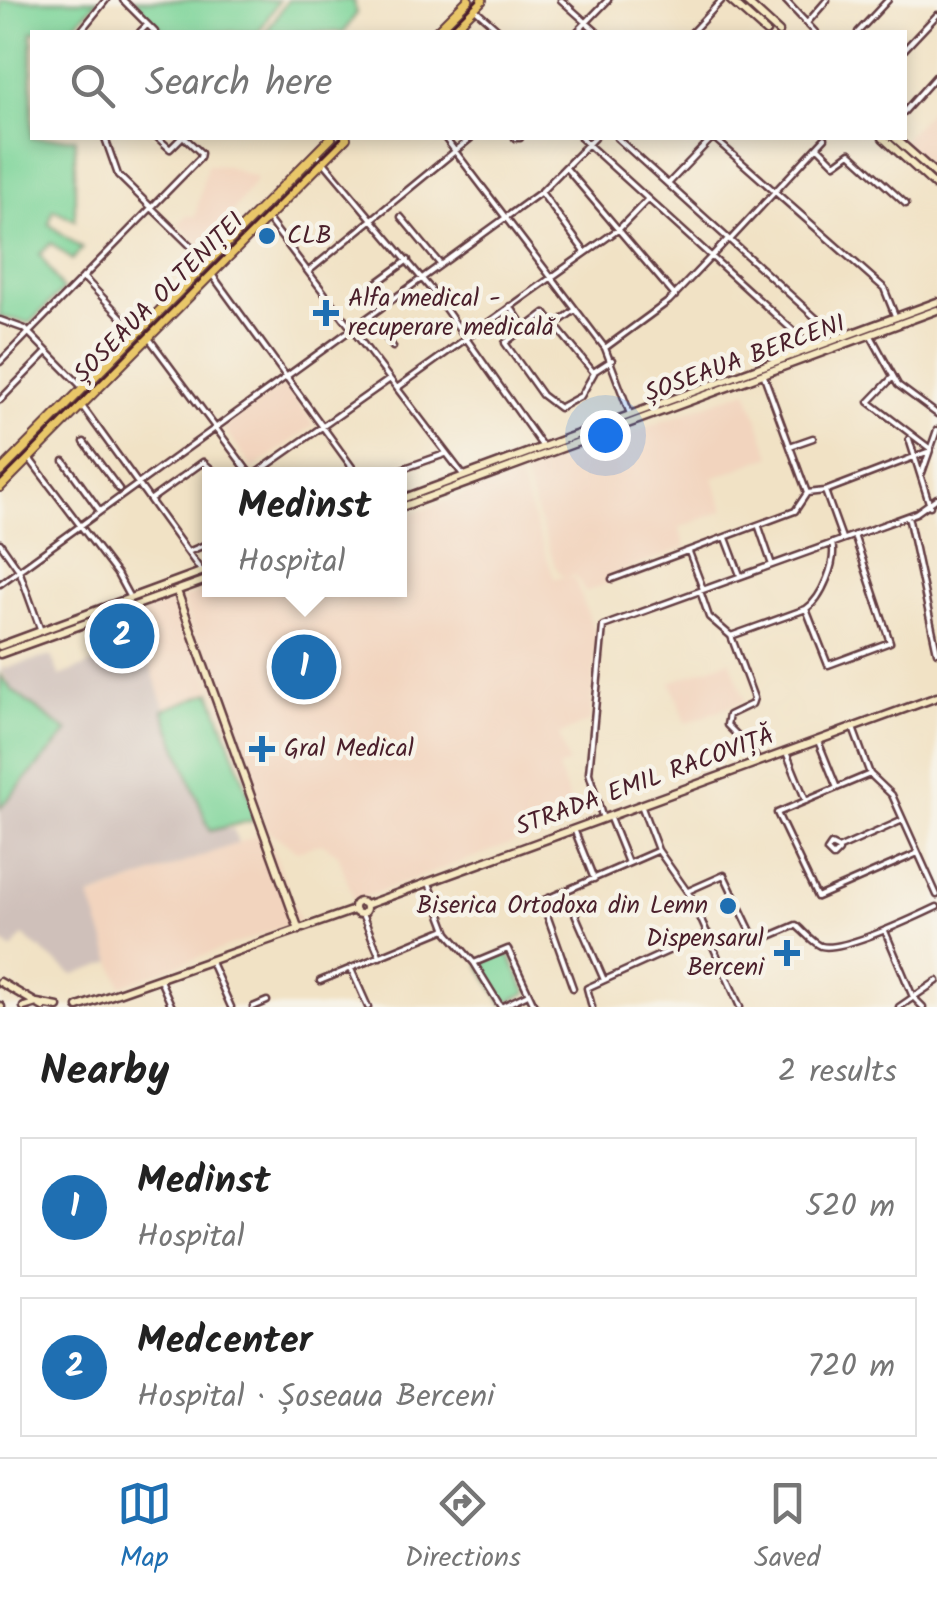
<!DOCTYPE html>
<html lang="en">
<head>
<meta charset="utf-8">
<style>
	:root { --surface:#fff; --page:#f2f2f2; --text:#222; --muted:#767676; --line:#e0e0e0; --accent:#1f6fb2 }
	body { margin:0; font-family:Kalam,sans-serif; background:var(--page); color:var(--text) }
	.you { position:absolute; left:605px; top:435px; width:35px; height:35px; margin:-25px; border:8px solid #fff; border-radius:50%; background:#1a73e8; box-shadow:0 0 0 15px #1a73e833 }
	.badge { display:grid; place-items:center; width:65px; height:65px; border-radius:50%; background:var(--accent); color:#fff; font-size:32px; font-weight:700 }
	.pin { position:absolute; translate:-50% -50%; border:5px solid #fff; box-shadow:0 2px 10px #0006 }
	.popup { position:absolute; left:202px; top:467px; width:205px; height:130px; box-sizing:border-box; display:grid; place-content:center; border-radius:0px; background:var(--surface); filter:drop-shadow(0 2px 8px #0005); font-size:32px; white-space:nowrap; color:var(--muted) }
	.popup b { font-size:38px; color:var(--text) }
	.popup::after { content:''; position:absolute; left:50%; top:100%; margin-left:-20px; border:20px solid transparent; border-top-color:var(--surface) }
	.list { margin:0; padding:0; list-style:none }
	h2 { display:flex; justify-content:space-between; align-items:center; height:130px; margin:0; padding:0 40px; font-size:42px }
	h2 small { font-size:32px; font-weight:400; color:var(--muted) }
	.list li { display:grid; grid-template-columns:65px 1fr auto; gap:30px; align-items:center; box-sizing:border-box; height:140px; margin:0 20px 20px; padding:0 20px; border:2px solid var(--line); border-radius:0px }
	.list b { display:block; font-size:38px; white-space:nowrap }
	.list p { margin:0; font-size:32px; white-space:nowrap; color:var(--muted) }
	.list em { font-size:32px; font-style:normal; color:var(--muted) }
	.icon { flex:none; width:55px; height:55px; fill:none; stroke:currentColor; stroke-width:2; stroke-linecap:round; stroke-linejoin:round }
	.map { position:relative; flex:none; width:937px; height:1007px; overflow:hidden }
	.search { position:absolute; background:var(--surface); box-shadow:0 5px 15px #0003; left:30px; right:30px; top:30px; height:110px; display:flex; align-items:center; gap:25px; box-sizing:border-box; padding:0 35px; border-radius:0px; color:var(--muted); font-size:38px }
	.sheet { height:450px; background:var(--surface) }
	nav { display:flex; justify-content:space-around; align-items:center; box-sizing:border-box; height:140px; border-top:2px solid var(--line); background:var(--surface); font-size:28px; color:var(--muted) }
	nav a { display:grid; justify-items:center; gap:5px }
	nav .on { color:var(--accent) }
	.map>svg:first-child { display:block }
</style>
</head>
<body>
<div class="map">
<svg width="937" height="1007" viewBox="0 0 937 1007">
	<rect width="100%" height="100%" fill="#f7f3e8"/>
	<filter id="ink" filterUnits="userSpaceOnUse"><feTurbulence type="fractalNoise" baseFrequency=".01" numOctaves="2"/><feDisplacementMap in="SourceGraphic" scale="20" xChannelSelector="R" yChannelSelector="G"/><feConvolveMatrix kernelMatrix="1 2 1 2 8 2 1 2 1" color-interpolation-filters="sRGB"/></filter>
	<filter id="wash" filterUnits="userSpaceOnUse"><feTurbulence type="fractalNoise" baseFrequency=".0048" numOctaves="4" result="noise"/><feDisplacementMap in="SourceGraphic" scale="40" xChannelSelector="R" yChannelSelector="G"/><feGaussianBlur stdDeviation="2.25" result="paint"/><feColorMatrix in="noise" values="0 0 0 0 0 0 0 0 0 0 0 0 0 0 0 0 0 1.4 0 .05"/><feComposite in="paint" operator="in"/></filter>
	<g filter="url(#wash)">
		<rect width="100%" height="100%" fill="#f1e2c5"/>
		<path fill="#f2d4be" d="M 937,102 L 937,172 L 902,142 Z
			M 207,165 L 226,166 L 257,178 L 216,236 L 210,234 L 204,250 L 178,224 L 187,215 L 195,217 Z
			M 284,383 L 314,425 L 253,469 L 223,427 Z
			M 747,390 L 771,456 L 713,478 L 724,510 L 679,528 L 686,547 L 612,575 L 613,581 L 585,592 L 576,575 L 563,578 L 555,566 L 523,473 Z
			M 518,475 L 554,578 L 574,578 L 597,637 L 590,721 L 559,735 L 568,763 L 558,768 L 576,820 L 354,901 L 338,854 L 322,843 L 297,851 L 266,829 L 182,598 L 209,588 L 399,590 L 399,518 Z
			M 180,599 L 213,691 L 163,710 L 132,616 Z
			M 730,660 L 745,701 L 686,723 L 671,682 Z
			M 267,832 L 299,921 L 121,986 L 89,898 Z"/>
		<path fill="#cfc0ba" d="M 139,634 L 209,831 L 226,825 L 228,830 L 233,828 L 238,843 L 90,897 L 112,962 L 73,975 L 23,936 L 12,950 L 0,940 L 0,808 L 68,732 L 13,691 L 0,669 L 51,656 L 60,676 L 104,659 L 100,648 Z"/>
		<path fill="#7cd499" stroke="#637a62" stroke-width="2.5" d="M 0,0 L 99,0 L 72,27 L 76,32 L 32,32 L 32,138 L 75,138 L 75,220 L 53,209 L 49,224 L 82,249 L 72,260 L 51,243 L 40,254 L 63,290 L 30,323 L 0,317 Z
			M 133,0 L 279,0 L 259,32 L 165,32 Z
			M 288,0 L 354,0 L 356,14 L 344,32 L 266,32 Z
			M 0,675 L 13,691 L 68,732 L 0,808 Z
			M 211,692 L 258,819 L 210,831 L 163,710 Z
			M 507,951 L 527,993 L 503,1004 L 479,965 Z"/>
	</g>
	<g filter="url(#ink)">
		<g fill="none" stroke-linecap="round" stroke-linejoin="round">
			<g stroke="#633c42" stroke-width="9">
				<path id="street" d="M 123,0 L 155,32
					M 561,0 L 597,32
					M 785,0 L 815,32
					M 474,8 L 501,32
					M 807,23 L 827,0
					M 80,32 L 106,0
					M 140,32 L 147,25
					M 577,32 L 608,0
					M 692,32 L 722,0
					M 858,32 L 888,0
					M 904,50 L 937,15
					M 904,112 L 937,75
					M 105,138 L 118,175 L 208,263
					M 158,138 L 170,149 L 181,138
					M 445,138 L 605,348 L 630,414
					M 515,138 L 520,138
					M 581,138 L 812,348
					M 617,138 L 838,338
					M 714,138 L 884,288 L 896,318
					M 818,147 L 835,164 L 850,153 L 906,204
					M 317,154 L 434,293 L 543,447
					M 566,168 L 675,296
					M 668,184 L 712,138
					M 541,192 L 585,252
					M 401,217 L 440,264
					M 267,218 L 464,476
					M 730,240 L 825,138
					M 309,271 L 471,138
					M 213,276 L 357,474
					M 83,277 L 131,327
					M 356,298 L 408,260
					M 510,306 L 524,327
					M 545,313 L 594,373 L 581,396 L 559,408 L 542,395 L 505,343 Z
					M 370,316 L 393,347
					M 0,320 L 25,329 L 84,389
					M 555,325 L 575,310
					M 870,334 L 898,385 L 937,414
					M 148,337 L 250,474
					M 605,348 L 669,301 L 728,239
					M 0,362 L 200,158 L 201,153 L 185,138
					M 595,371 L 612,360
					M 764,376 L 807,493
					M 892,378 L 869,402 L 928,447
					M 397,388 L 619,229 L 648,199
					M 0,400 L 46,353
					M 82,406 L 202,572
					M 909,439 L 930,506
					M 84,442 L 119,489
					M 790,446 L 813,438
					M 29,458 L 117,574 L 130,598
					M 64,461 L 100,511
					M 922,473 L 937,430
					M 255,474 L 390,379
					M 388,474 L 445,454
					M 825,491 L 842,538
					M 807,493 L 825,491 L 927,452
					M 150,500 L 203,462 L 217,474
					M 908,516 L 937,652
					M 759,527 L 772,565
					M 726,538 L 740,575
					M 0,543 L 19,570 L 41,631
					M 832,543 C 837,562 822,598 806,609 L 828,665 L 890,642 L 854,535
					M 188,552 L 209,543
					M 689,552 L 703,589
					M 612,579 L 795,511 L 807,493
					M 0,584 L 541,192 L 594,138
					M 700,591 L 709,617 L 731,636 L 754,698 L 752,704 L 729,715 L 727,725 L 753,751 L 758,762
					M 731,636 L 806,609
					M 853,728 L 870,774 L 892,795 L 937,895
					M 818,741 L 837,788
					M 786,752 L 806,801
					M 870,774 L 777,813 L 817,897 L 918,853
					M 641,805 L 658,850 L 691,897 L 740,1007
					M 609,816 L 628,863
					M 603,819 L 589,773 L 603,626 L 916,513 L 937,498
					M 574,829 L 594,879
					M 838,849 L 903,820
					M 827,851 L 831,845 L 837,848
					M 827,851 L 833,857 L 839,851
					M 429,883 L 448,933 L 474,963 L 501,1007
					M 688,891 L 724,875 L 756,942 L 796,925 C 803,931 813,943 821,946 C 842,952 916,917 937,907
					M 566,893 L 604,980
					M 362,914 L 380,957
					M 885,931 L 913,997 L 923,1007
					M 211,962 L 231,1007
					M 474,963 L 508,949 L 535,1007
					M 351,969 L 368,1007
					M 160,980 L 172,1007
					M 320,981 L 446,929
					M 573,988 L 542,901 L 657,851
					M 253,1007 L 267,1001
					M 501,1007 L 528,994
					M 592,1007 L 587,988 L 708,933
					M 899,1007 L 937,981"/>
			</g>
			<g stroke="#633c42" stroke-width="11">
				<path id="secondary" d="M 730,0 L 766,32
					M 744,0 L 779,32
					M 883,138 L 937,187
					M 895,138 L 937,175
					M 399,500 L 937,302
					M 399,508 L 937,310
					M 177,591 L 299,930
					M 0,646 L 209,569
					M 0,654 L 209,579
					M354 908a6 6 0 1 1 12 0a6 6 0 1 1-12 0Z
					M 366,905 L 937,697
					M 0,982 L 43,1007
					M 0,1006 L 1,1007
					M 24,1007 L 37,1003 L 58,1007
					M 78,1007 L 354,910"/>
			</g>
			<g stroke="#633c42" stroke-width="12">
				<path id="primary" d="M 436,32 L 468,0
					M 450,32 L 482,0
					M 0,472 L 331,138
					M 0,487 L 346,138"/>
			</g>
			<use href="#street" stroke="#fff" stroke-width="4"/>
			<use href="#secondary" stroke="#f6e9c3" stroke-width="6"/>
			<use href="#primary" stroke="#e9c769" stroke-width="8"/>
			<path stroke="#4a1f2b" stroke-width="2.5" d="M 445,32 L 477,0
				M 0,481 L 341,138"/>
		</g>
	</g>
	<g fill="#1f6fb2" stroke="#f7f3e8" stroke-width="4">
		<circle cx="267" cy="236" r="10"/>
		<path d="M321 298h10v10h10v10h-10v10h-10v-10h-10v-10h10z"/>
		<path d="M257 734h10v10h10v10h-10v10h-10v-10h-10v-10h10z"/>
		<circle cx="728" cy="906" r="10"/>
		<path d="M782 938h10v10h10v10h-10v10h-10v-10h-10v-10h10z"/>
	</g>
	<g text-anchor="middle" dominant-baseline="central" stroke-width="9" stroke-linejoin="round" paint-order="stroke">
		<g font-size="25" fill="#4a1f2b" stroke="#f7f3e8" text-anchor="start">
			<text x="287" y="236">CLB</text>
			<text x="348" y="299">Alfa medical -<tspan x="348" dy="29">recuperare medicală</tspan></text>
			<text x="284" y="749">Gral Medical</text>
			<text x="708" y="906" text-anchor="end">Biserica Ortodoxa din Lemn</text>
			<text x="764" y="939" text-anchor="end">Dispensarul<tspan x="764" dy="29">Berceni</tspan></text>
		</g>
		<g font-size="25" fill="#4a1f2b" stroke="#f7f3e8">
			<text transform="translate(159 298) rotate(-45)">ȘOSEAUA OLTENIȚEI</text>
			<text transform="translate(745 359) rotate(-20)">ȘOSEAUA BERCENI</text>
			<text transform="translate(645 782) rotate(-20)">STRADA EMIL RACOVIȚĂ</text>
		</g>
	</g>
</svg>
<div class="you"></div>
<div class="pin badge" style="left:304px;top:667px">1</div>
<div class="popup"><b>Medinst</b>Hospital</div>
<div class="pin badge" style="left:122px;top:636px">2</div>
<div class="search"><svg class="icon" aria-label="search" viewBox="0 0 24 24"><circle cx="10" cy="10" r="6"/><path d="M15 15l6 6"/></svg>Search here</div>
</div>
<section class="sheet">
<h2>Nearby<small>2 results</small></h2>
<ul class="list">
<li><span class="badge">1</span><div><b>Medinst</b><p>Hospital</p></div><em>520 m</em></li>
<li><span class="badge">2</span><div><b>Medcenter</b><p>Hospital · Șoseaua Berceni</p></div><em>720 m</em></li>
</ul>
</section>
<nav>
<a class="on"><svg class="icon" aria-label="map" viewBox="0 0 24 24"><path d="M3 6l6-2 6 2 6-2v14l-6 2-6-2-6 2zM9 4v14M15 6v14"/></svg>Map</a>
<a><svg class="icon" aria-label="directions" viewBox="0 0 24 24"><path d="M12 3l9 9-9 9-9-9zM9 14v-3h6M13 9l2 2-2 2"/></svg>Directions</a>
<a><svg class="icon" aria-label="saved" viewBox="0 0 24 24"><path d="M7 4h10v16l-5-4-5 4z"/></svg>Saved</a>
</nav>
</body>
</html>
